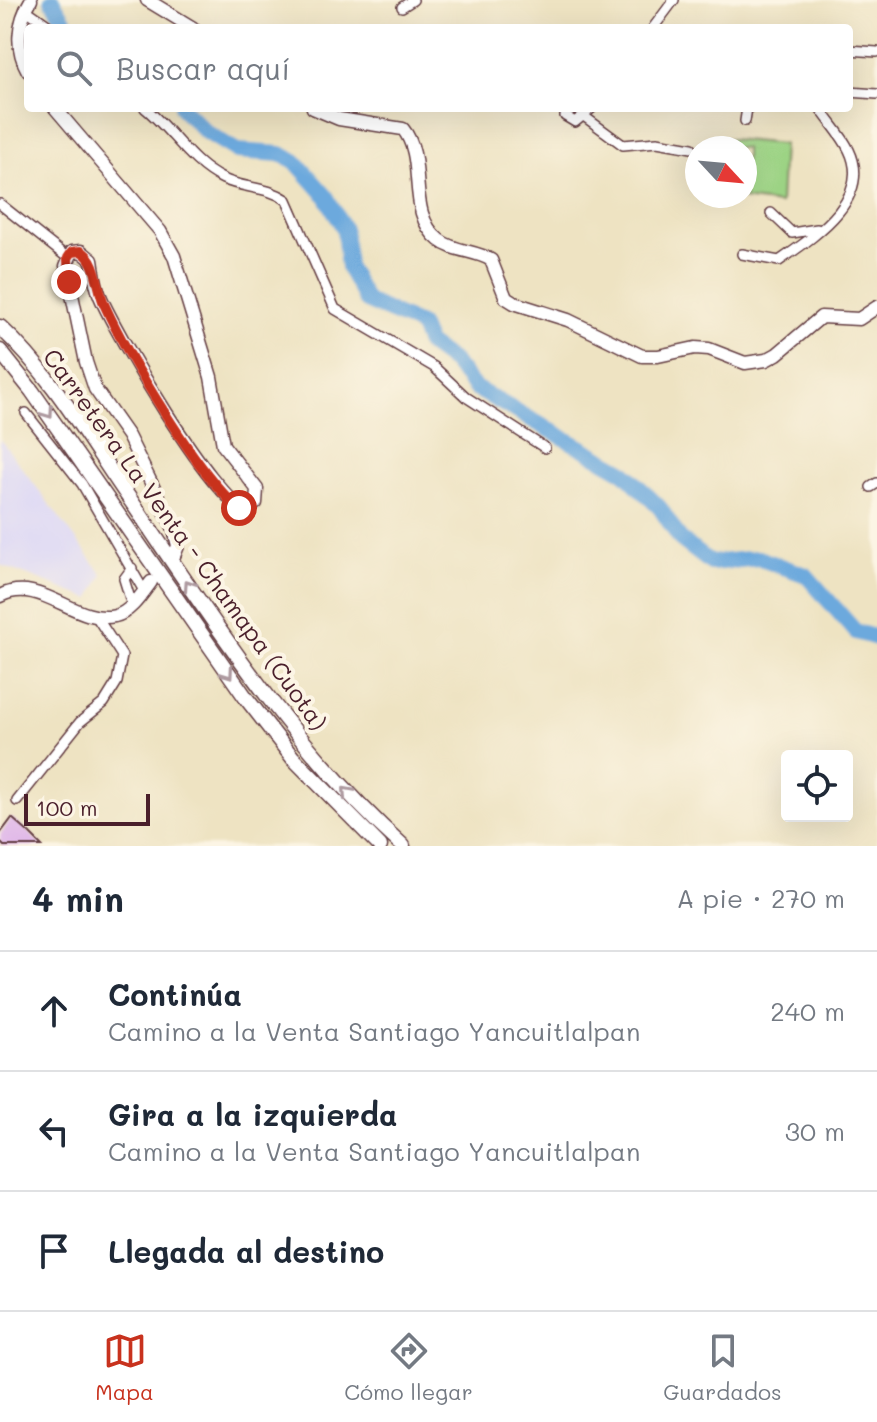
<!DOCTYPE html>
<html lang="es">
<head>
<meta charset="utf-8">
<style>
	:root { --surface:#fff; --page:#f2f2f3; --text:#1f2937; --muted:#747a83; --line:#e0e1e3; --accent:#c8321e }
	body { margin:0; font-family:Mali,sans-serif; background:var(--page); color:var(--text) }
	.controls { position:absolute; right:24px; bottom:24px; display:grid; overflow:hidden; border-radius:8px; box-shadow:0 8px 32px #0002 }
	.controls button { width:72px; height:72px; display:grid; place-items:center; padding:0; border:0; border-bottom:2px solid var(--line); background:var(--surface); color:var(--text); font:40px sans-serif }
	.compass { position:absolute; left:685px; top:136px; width:72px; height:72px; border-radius:50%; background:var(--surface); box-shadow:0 8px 32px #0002; rotate:116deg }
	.scale { position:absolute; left:24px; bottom:20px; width:126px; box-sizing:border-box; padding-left:8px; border:4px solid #4a1f2b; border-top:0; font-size:22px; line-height:28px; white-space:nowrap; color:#4a1f2b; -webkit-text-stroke:6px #fcf5e5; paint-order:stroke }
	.stop { position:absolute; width:24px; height:24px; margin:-18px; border:6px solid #c8321e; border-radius:50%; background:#fff }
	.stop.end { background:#c8321e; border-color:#fff; box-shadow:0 2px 8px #0008 }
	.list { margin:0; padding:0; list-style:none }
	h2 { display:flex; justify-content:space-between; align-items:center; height:104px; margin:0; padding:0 32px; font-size:34px }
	h2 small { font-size:26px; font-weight:400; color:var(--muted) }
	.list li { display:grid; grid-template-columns:52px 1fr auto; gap:24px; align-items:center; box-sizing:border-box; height:120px; padding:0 32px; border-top:2px solid var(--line) }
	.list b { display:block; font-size:30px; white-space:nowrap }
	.list p { margin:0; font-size:26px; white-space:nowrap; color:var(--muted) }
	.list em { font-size:26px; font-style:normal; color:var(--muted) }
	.icon { flex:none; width:44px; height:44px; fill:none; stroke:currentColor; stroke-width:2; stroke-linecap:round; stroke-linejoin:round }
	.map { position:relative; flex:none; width:877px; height:846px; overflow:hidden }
	.search { position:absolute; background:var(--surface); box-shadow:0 8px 32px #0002; left:24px; right:24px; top:24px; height:88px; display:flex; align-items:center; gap:20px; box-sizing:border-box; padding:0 28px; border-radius:8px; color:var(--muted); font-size:30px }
	.sheet { height:464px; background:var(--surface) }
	nav { display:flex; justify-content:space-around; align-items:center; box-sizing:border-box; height:112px; border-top:2px solid var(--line); background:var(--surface); font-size:22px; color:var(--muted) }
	nav a { display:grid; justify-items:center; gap:4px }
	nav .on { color:var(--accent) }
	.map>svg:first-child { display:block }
</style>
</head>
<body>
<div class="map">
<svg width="877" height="846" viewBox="0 0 877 846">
	<rect width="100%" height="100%" fill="#fcf5e5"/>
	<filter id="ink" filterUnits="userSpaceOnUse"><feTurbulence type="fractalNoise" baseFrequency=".0125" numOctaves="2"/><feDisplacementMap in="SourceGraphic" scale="16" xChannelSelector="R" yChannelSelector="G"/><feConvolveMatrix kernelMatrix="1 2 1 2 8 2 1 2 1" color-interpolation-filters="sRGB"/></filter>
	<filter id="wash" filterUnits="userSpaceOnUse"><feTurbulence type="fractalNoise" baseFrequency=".006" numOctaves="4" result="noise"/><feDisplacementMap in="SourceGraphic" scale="32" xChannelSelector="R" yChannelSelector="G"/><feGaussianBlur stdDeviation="1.8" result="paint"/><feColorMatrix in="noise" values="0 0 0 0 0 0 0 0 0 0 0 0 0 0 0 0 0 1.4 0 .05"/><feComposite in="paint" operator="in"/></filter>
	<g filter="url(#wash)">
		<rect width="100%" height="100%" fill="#eee3c2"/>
		<path fill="#dad6f7" d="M 0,439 L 103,575 L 90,599 L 0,565 Z"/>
		<path fill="#9cd384" stroke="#737958" stroke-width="2" d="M 709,137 L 783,144 L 780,204 L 719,196 L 745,196 L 745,148 L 708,148 Z"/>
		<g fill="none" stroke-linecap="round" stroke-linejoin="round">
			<path stroke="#6ca9dd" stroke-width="16" d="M 52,0 L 69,28
				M 182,108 L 206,132 L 237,151 L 280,154 L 295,161 L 326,196 L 344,229 L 348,267 L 366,301 L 420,325 L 428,344 L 453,362 L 475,388 L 623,471 L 660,508 L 680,539 L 711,563 L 758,558 L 806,575 L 856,632 L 877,638"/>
		</g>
		<g id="blocks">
			<path fill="#ddb1e9" d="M 12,818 L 28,832 L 42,846 L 4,846 L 0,842 L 0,834 Z"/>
		</g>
	</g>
	<g filter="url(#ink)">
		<use href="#blocks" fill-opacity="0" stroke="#633c42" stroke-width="2"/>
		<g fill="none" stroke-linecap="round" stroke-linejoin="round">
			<g stroke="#633c42" stroke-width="12">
				<path id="minor" d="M 402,7 L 413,0
					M 25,9 L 52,28
					M 653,28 L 674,0
					M 849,50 L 877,52
					M 849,92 L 877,94
					M 145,108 C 171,129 191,164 223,179 C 244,189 267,186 287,200 L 335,309 L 434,367 L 466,397 L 545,448
					M 565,116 L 575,122 L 592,108
					M 585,117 L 623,145 L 657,142 L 692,148
					M 745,121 L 747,108
					M 0,204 L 68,258
					M 771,213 L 792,233 L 817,229
					M 742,254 L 779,261 C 815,236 873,199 849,150 C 842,135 829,122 820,108
					M 26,413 L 82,484 L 144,591
					M 871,487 L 877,483
					M 132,605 L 124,579 L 132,568
					M 17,801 L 80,722 L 104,703 L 117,682 L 122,656 L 96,616"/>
			</g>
			<g stroke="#633c42" stroke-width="15">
				<path id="major" d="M 147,0 L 193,28
					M 28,71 C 15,48 17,23 31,0
					M 55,108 L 160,231 L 174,256 L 211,377 L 223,445 L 257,489 L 256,503 L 246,509 C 214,502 115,332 100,296 C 95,285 94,272 92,260 L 81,251 L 72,252 L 66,266 L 86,362 L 95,389 L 128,436 L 174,529 L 178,546 L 174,556
					M 313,108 L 339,119 L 403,129 C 428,160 405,212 439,240 C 454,252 475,250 491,260 L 506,298 L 514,303 L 568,320 L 642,356 L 658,356 L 695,348 L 709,349 L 745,363 L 766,360 L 777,354 L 821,317 L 859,319 L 877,307
					M 0,596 C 41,575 75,625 115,616 C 130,613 142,594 151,582"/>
			</g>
			<g stroke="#633c42" stroke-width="17">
				<path id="highway" d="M 0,327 C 51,374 86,435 125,492 C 210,616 290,745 403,846
					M 0,351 L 32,391 L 246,698 L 293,758 L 380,846"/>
			</g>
			<use href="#minor" stroke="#fff" stroke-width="9"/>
			<use href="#major" stroke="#fff" stroke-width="12"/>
			<use href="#highway" stroke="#fff" stroke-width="14"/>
		</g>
		<defs><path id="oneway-chevron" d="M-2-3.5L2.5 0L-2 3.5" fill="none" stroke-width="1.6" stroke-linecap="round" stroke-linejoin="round" transform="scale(2)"/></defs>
		<g stroke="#ae9aa0">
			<use href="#oneway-chevron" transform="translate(48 413) rotate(55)"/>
			<use href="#oneway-chevron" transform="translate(189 585) rotate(-124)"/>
			<use href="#oneway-chevron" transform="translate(228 673) rotate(55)"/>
			<use href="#oneway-chevron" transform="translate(347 792) rotate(-132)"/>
		</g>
	</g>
	<g fill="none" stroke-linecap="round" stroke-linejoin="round" filter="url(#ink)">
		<path stroke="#c8321e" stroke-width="10" d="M 69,282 L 68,258 L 72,252 L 81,251 C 98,260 97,290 105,306 C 126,353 200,479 239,508"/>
	</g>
	<g text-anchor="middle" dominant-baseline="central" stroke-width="8" stroke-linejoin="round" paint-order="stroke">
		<g font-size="24" fill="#4a1f2b" stroke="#fcf5e5">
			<text transform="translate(186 539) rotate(54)">Carretera La Venta - Chamapa (Cuota)</text>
		</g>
	</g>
</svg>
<div class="controls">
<button><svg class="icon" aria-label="locate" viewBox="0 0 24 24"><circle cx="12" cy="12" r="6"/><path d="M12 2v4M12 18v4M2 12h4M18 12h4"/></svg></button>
</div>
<svg class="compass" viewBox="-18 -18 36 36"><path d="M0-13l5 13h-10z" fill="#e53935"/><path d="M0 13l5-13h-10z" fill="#747a83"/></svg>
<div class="scale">100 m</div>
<div class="stop" style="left:239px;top:508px"></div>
<div class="stop end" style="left:69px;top:282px"></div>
<div class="search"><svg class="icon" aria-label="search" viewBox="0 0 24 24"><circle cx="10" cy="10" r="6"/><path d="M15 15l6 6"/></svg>Buscar aquí</div>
</div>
<section class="sheet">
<h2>4 min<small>A pie · 270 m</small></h2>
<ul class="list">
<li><svg class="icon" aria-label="ahead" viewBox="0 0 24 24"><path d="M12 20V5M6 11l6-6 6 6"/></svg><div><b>Continúa</b><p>Camino a la Venta Santiago Yancuitlalpan</p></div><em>240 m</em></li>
<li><svg class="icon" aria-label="left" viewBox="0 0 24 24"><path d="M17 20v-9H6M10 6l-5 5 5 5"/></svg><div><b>Gira a la izquierda</b><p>Camino a la Venta Santiago Yancuitlalpan</p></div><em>30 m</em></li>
<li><svg class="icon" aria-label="arrive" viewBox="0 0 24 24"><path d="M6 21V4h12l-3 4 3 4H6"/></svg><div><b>Llegada al destino</b></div></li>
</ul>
</section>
<nav>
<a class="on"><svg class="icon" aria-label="map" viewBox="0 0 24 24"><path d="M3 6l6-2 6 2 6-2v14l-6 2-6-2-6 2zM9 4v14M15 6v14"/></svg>Mapa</a>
<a><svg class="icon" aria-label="directions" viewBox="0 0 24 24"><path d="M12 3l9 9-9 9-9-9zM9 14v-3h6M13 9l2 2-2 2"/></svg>Cómo llegar</a>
<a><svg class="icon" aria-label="saved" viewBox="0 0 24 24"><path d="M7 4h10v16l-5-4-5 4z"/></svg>Guardados</a>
</nav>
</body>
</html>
